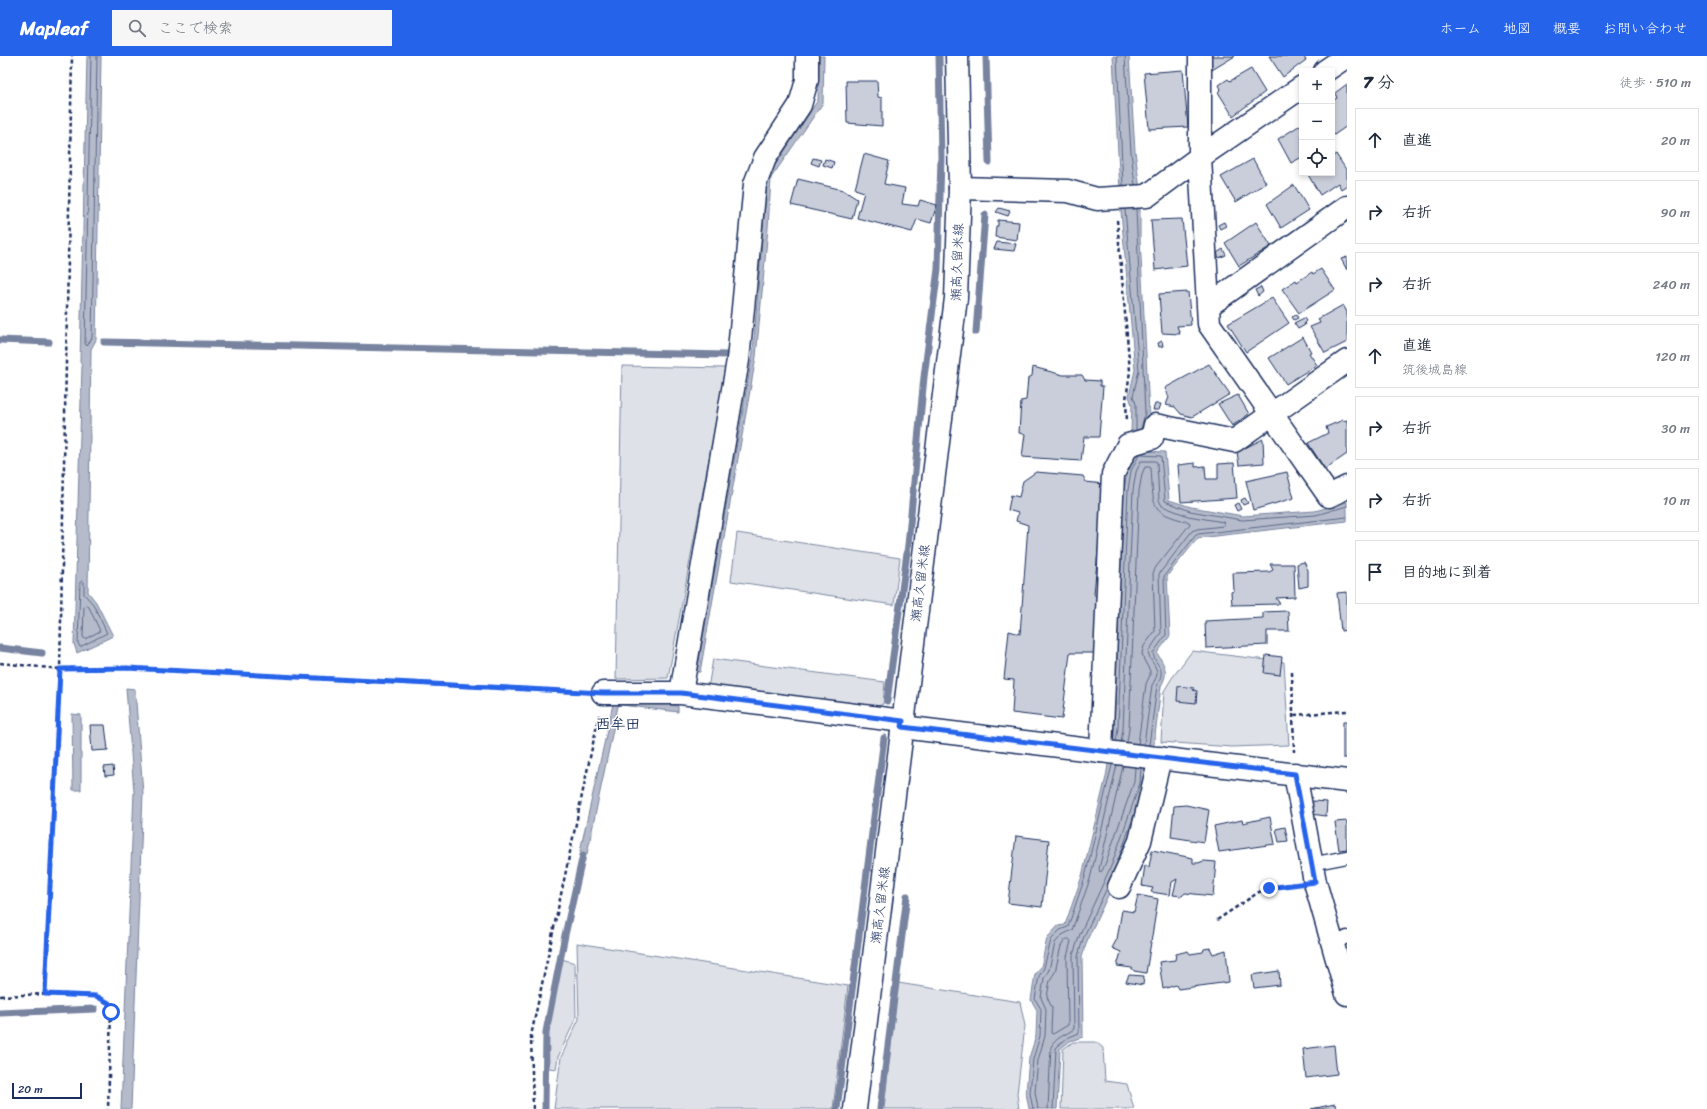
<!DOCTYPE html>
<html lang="ja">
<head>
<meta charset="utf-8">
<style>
	:root { --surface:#fff; --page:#f6f6f7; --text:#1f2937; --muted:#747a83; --line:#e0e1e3; --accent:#2563eb }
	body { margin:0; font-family:Sriracha,"Klee One",sans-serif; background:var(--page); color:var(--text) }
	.controls { position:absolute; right:12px; top:12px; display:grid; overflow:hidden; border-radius:0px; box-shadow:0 2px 6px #0003 }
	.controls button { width:36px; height:36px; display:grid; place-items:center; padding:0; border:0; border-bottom:1px solid var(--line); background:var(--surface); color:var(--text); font:20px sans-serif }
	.scale { position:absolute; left:12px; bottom:10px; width:70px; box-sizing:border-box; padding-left:4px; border:2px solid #1b2f5e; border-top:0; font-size:11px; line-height:14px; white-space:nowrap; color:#1b2f5e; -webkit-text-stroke:3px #fff; paint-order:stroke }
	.stop { position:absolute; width:12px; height:12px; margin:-9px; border:3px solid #2563eb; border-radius:50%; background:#fff }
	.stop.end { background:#2563eb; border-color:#fff; box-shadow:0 1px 4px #0008 }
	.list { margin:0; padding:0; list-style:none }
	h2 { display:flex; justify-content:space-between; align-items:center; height:52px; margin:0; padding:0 16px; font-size:17px }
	h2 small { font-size:13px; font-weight:400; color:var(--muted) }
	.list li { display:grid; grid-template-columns:26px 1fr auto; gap:12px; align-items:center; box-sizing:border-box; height:64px; margin:0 8px 8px; padding:0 8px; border:1px solid var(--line); border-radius:0px }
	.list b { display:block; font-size:15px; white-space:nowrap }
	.list p { margin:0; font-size:13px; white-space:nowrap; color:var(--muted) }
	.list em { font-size:13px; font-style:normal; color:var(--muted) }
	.icon { flex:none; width:22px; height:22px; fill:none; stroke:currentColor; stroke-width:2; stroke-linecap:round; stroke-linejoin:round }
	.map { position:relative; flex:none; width:1347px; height:1053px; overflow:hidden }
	header { display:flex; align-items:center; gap:24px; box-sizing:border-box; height:56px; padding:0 20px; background:var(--accent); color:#fff }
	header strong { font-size:19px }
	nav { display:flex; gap:22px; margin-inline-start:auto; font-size:14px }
	.search { width:280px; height:36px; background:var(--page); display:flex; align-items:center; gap:10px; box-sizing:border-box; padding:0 14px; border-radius:0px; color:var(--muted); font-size:15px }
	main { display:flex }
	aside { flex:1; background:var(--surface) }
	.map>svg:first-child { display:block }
</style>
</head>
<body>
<header>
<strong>Mapleaf</strong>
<div class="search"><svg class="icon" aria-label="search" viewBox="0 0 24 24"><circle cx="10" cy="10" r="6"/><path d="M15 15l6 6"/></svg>ここで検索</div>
<nav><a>ホーム</a><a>地図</a><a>概要</a><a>お問い合わせ</a></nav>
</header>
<main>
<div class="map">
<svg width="1347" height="1053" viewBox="0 0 1347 1053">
	<rect width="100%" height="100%" fill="#fff"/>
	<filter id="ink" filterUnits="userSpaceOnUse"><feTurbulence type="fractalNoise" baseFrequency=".025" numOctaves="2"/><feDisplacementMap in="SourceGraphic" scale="8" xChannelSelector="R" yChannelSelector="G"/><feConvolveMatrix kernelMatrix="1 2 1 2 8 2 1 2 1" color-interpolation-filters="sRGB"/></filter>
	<g filter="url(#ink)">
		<path fill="#dee1e7" stroke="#7c88a2" d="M 622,310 L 726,312 L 668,622 L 616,623 Z
			M 737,477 L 900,502 L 894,549 L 731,525 Z
			M 1192,595 L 1284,606 L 1289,689 L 1232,691 L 1161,686 L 1164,635 L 1172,622 Z
			M 713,603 L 885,626 L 883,648 L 876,651 L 708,632 Z
			M 577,887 L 848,930 L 833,1053 L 554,1053 L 561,1001 L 579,963 Z
			M 562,903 L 575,907 L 576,962 L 558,1001 L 556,1013 L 549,1012 L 548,978 Z
			M 898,927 L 1020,946 L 1025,970 L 1017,1038 L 1019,1053 L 884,1053 Z
			M 1073,986 L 1096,986 L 1103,992 L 1105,1025 L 1127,1028 L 1134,1053 L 1061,1053 L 1063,993 Z"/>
		<path fill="#b5bbca" stroke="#77839f" d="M 87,0 L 101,0 L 96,284 L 91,293 L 88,536 L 96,546 L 113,580 L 77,597 L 74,588 L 82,310 L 80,306 Z
			M 819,0 L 824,0 L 823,47 L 771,122 L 768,172 L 756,301 L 700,616 L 697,616 L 753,296 L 767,121 L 818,44 Z
			M 1113,0 L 1129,0 L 1135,95 L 1140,134 L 1140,182 L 1149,357 L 1143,395 L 1165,396 L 1169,444 L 1191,451 L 1243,460 L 1315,455 L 1347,446 L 1347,465 L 1198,482 L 1167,520 L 1170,580 L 1157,597 C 1165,610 1169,616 1161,630 L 1149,729 L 1112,831 L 1088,882 L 1082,901 L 1083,981 L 1070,985 L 1060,993 L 1057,1053 L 1029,1053 L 1026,1037 L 1029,1002 L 1036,980 L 1037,954 L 1031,944 L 1035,918 L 1041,911 L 1047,882 L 1058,870 L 1065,869 L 1082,820 L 1106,721 L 1114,672 L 1124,433 L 1134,378 L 1131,376 L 1132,349 L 1129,340 L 1135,314 L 1121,155 Z
			M 126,632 L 135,633 L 143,737 L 131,1053 L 121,1053 L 134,736 Z
			M 636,643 L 678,650 L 678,656 L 621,649 L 618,650 L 587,798 L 583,799 L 580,795 L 613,648 Z
			M 72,658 L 81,659 L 81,734 L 73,734 Z"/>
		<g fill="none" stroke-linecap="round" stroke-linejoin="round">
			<path stroke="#596789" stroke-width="1" d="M 91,0 L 85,288 L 87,290 L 92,282 L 97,0
				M 1117,0 L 1123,129
				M 1125,0 L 1131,96 L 1135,129
				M 1125,153 L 1139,314 L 1133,340 L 1136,348 L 1136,374
				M 1136,153 L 1145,357 L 1141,373
				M 82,525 L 84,526 L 84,538 L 93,548 L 107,577 L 80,591 L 78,587 L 80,527 Z
				M 86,549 L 89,551 L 100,575 L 85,583 L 83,581 L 84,551 Z
				M 1116,685 L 1118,672 L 1128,434 L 1131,415 L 1139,399 L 1161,400 L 1165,445 L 1190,455 L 1242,464 L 1316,459 L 1347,450
				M 1121,686 L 1123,673 L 1133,434 L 1136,416 L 1141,405 L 1155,405 L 1157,406 L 1159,444 L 1162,450 L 1188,460 L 1223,466 L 1225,468 L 1223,470 L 1197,473 L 1192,475 L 1159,518 L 1161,577 L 1148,596 C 1149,605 1158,610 1157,619 C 1156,622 1154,626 1152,629 L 1144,688
				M 1127,686 L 1129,673 L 1139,435 L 1142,418 L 1145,411 L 1149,411 L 1151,412 C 1154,450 1148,456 1189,466 L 1190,468 L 1156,511 L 1153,517 L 1155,575 L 1144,590 L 1142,597 L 1144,604 L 1150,615 L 1150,619 L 1146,628 L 1138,688
				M 1149,689 L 1157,630 C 1167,609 1156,613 1153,597 L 1166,579 L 1164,520 L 1195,480 L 1198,478 L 1347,461
				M 1123,710 L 1099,813 L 1100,816 L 1102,815 L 1106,806 L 1134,726 L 1135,711
				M 1119,802 L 1134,759
				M 1069,883 L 1071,885 L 1067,901 L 1068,969 L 1053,978 L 1051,977 L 1052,952 L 1047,941 L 1050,924 L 1055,916 L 1061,890 L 1065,884 Z
				M 1033,1053 L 1030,1037 L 1033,1003 L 1040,980 L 1041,953 L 1035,943 L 1039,920 L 1044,912 L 1051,884 L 1060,874 L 1068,871 L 1085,821 L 1112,709
				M 1038,1053 L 1035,1036 L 1038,1004 L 1045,980 L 1046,953 L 1041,942 L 1044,922 L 1049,914 L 1055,887 L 1062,879 L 1072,874 L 1090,823 L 1117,709
				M 1048,1053 L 1051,991 C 1056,981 1066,979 1074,973 L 1073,899 L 1080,878 L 1112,808 L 1140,727 L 1141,712
				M 1053,1053 L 1056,992 L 1067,982 L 1079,977 L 1078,900 L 1084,880 L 1107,832"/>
			<path stroke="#77839f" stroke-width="7" d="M 986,0 L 989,106
				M 976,276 L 985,159
				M 0,284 L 49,286
				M 104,286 L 728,299
				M 0,592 L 42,597
				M 887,645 L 908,489 L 924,321 L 938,213 L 941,101 L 939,0
				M 0,957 L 95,953
				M 545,1053 L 546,976 L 565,879 L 583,799
				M 837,1053 L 884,682
				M 880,1053 L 907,840"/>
		</g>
		<path fill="#caceda" stroke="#1b2f5e" d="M 1211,0 L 1235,0 L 1212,14 Z
			M 1269,0 L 1303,0 L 1306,4 L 1283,21 Z
			M 1251,13 L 1265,36 L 1233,60 L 1218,36 L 1221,33 L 1219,29 L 1228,23 L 1230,25 Z
			M 1183,14 L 1188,71 L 1149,73 L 1144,17 Z
			M 846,25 L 877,25 L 878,41 L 882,42 L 882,70 L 847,67 Z
			M 1347,28 L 1347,70 L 1334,79 L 1332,76 L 1332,45 L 1337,42 L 1335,37 Z
			M 1302,68 L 1302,101 L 1291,107 L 1278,83 Z
			M 864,98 L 889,105 L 884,128 L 905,132 L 902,148 L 918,150 L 920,144 L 937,149 L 931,167 L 917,163 L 912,176 L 857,162 L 864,136 L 855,133 Z
			M 1336,98 L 1347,115 L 1347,129 L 1341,133 L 1338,127 L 1320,139 L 1307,117 L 1332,117 L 1332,101 Z
			M 813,102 L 821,104 L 819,110 L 811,107 Z
			M 825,103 L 834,106 L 832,112 L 823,109 Z
			M 1253,103 L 1266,127 L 1236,146 L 1221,121 Z
			M 798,123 L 843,134 L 857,143 L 852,163 L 791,149 Z
			M 1294,129 L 1309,154 L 1281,172 L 1267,148 Z
			M 999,152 L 1010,155 L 1008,160 L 996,156 Z
			M 1182,163 L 1187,210 L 1155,214 L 1151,164 Z
			M 998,164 L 1019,166 L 1017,184 L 995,181 L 996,170 L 998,170 Z
			M 1224,166 L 1226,170 L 1220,173 L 1218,169 Z
			M 1256,166 L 1271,190 L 1239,210 L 1225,187 Z
			M 997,186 L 1016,188 L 1014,195 L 994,193 Z
			M 1223,193 L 1226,199 L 1219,202 L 1217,197 Z
			M 1347,201 L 1347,214 L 1341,203 Z
			M 1321,213 L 1335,234 L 1299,257 L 1282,233 L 1296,224 L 1297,226 L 1312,216 L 1313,218 Z
			M 1261,231 L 1263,236 L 1258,240 L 1255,234 Z
			M 1188,236 L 1191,269 L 1177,270 L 1180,278 L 1162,277 L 1159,238 Z
			M 1272,242 L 1289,267 L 1246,296 L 1228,268 Z
			M 1343,249 L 1347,256 L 1347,286 L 1325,297 L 1310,271 L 1320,267 L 1318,263 Z
			M 1296,259 L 1298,262 L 1294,264 L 1292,261 Z
			M 1304,262 L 1306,265 L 1304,267 L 1305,269 L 1298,273 L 1294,267 Z
			M 1303,281 L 1311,296 L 1309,297 L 1317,309 L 1286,328 L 1269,302 Z
			M 1162,285 L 1163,290 L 1159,291 L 1158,287 Z
			M 1209,308 L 1230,338 L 1192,361 L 1181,358 L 1175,351 L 1166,349 L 1169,341 L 1165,332 Z
			M 1033,311 L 1063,319 L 1082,319 L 1085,324 L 1100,325 L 1100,330 L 1103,330 L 1099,381 L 1084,381 L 1081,405 L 1022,401 L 1025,378 L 1019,377 L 1021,345 L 1026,344 L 1028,322 L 1032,320 Z
			M 1238,339 L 1249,358 L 1232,370 L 1218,348 Z
			M 1155,348 L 1161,348 L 1159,354 L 1153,354 Z
			M 1343,364 L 1343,365 L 1347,364 L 1347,398 L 1325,413 L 1308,387 L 1328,377 L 1326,371 Z
			M 1263,383 L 1264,407 L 1239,409 L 1237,396 Z
			M 1195,407 L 1195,411 L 1205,410 L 1206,423 L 1218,423 L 1218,408 L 1234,407 L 1237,442 L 1181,446 L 1178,409 Z
			M 1036,416 L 1083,420 L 1086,426 L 1104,428 L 1094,538 L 1098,543 L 1094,597 L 1070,597 L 1062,663 L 1012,657 L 1014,624 L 1004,623 L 1009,575 L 1020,578 L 1028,469 L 1016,465 L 1018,457 L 1008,454 L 1011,439 L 1019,441 L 1023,425 Z
			M 1287,416 L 1294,442 L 1253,454 L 1246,425 Z
			M 1245,442 L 1248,447 L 1243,449 L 1241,444 Z
			M 1238,447 L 1241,453 L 1237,455 L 1234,449 Z
			M 1304,506 L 1308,514 L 1308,530 L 1299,532 L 1297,508 Z
			M 1270,508 L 1294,508 L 1295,541 L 1276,542 L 1280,548 L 1232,549 L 1231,536 L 1234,535 L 1233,517 L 1269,516 L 1273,514 Z
			M 1347,536 L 1347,574 L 1341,575 L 1337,537 Z
			M 1288,555 L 1289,575 L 1267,575 L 1267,589 L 1206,592 L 1205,565 L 1263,562 L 1263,556 Z
			M 1266,599 L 1282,601 L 1280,619 L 1264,617 Z
			M 1178,630 L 1194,632 L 1193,634 L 1197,635 L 1196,647 L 1177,645 Z
			M 1343,666 L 1347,666 L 1347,702 L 1343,702 Z
			M 90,669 L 105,669 L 108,694 L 92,695 Z
			M 113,710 L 114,719 L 105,720 L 104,711 Z
			M 1313,745 L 1327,746 L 1326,760 L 1311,758 Z
			M 1186,749 L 1209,754 L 1204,786 L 1171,781 L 1174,750 Z
			M 1270,761 L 1275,788 L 1219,796 L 1214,770 L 1242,764 L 1243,767 Z
			M 1347,765 L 1347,793 L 1339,794 L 1335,766 Z
			M 1285,771 L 1288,785 L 1279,786 L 1276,773 Z
			M 1016,780 L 1049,784 L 1042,851 L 1008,847 Z
			M 1152,794 L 1193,802 L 1193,807 L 1198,807 L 1204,805 L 1216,806 L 1213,840 L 1185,837 L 1182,840 L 1173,839 L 1177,823 L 1172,826 L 1170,839 L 1151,836 L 1153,832 L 1142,830 L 1145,809 L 1149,811 Z
			M 1138,839 L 1158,843 L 1146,917 L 1134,915 L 1132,912 L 1117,910 L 1121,896 L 1112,892 L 1117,883 L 1122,854 L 1134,856 Z
			M 1210,892 L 1213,898 L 1226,894 L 1229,926 L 1178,933 L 1176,929 L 1163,933 L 1159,906 L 1175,904 L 1176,898 L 1188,895 L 1190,898 L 1203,896 L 1204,893 Z
			M 1279,915 L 1280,929 L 1254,932 L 1252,919 Z
			M 1129,919 L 1144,920 L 1143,929 L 1126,926 Z
			M 1334,989 L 1337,1018 L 1306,1022 L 1303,993 Z
			M 1335,1048 L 1336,1053 L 1311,1053 Z"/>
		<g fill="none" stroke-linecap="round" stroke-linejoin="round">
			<g stroke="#1b2f5e" stroke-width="15">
				<path id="service" d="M 1311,808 L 1347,801
					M 1333,888 L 1347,881"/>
			</g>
			<g stroke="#1b2f5e" stroke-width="25">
				<path id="minor" d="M 1200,0 L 1200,101 L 1209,268 L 1329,440 L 1347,431
					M 1325,15 L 1347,0
					M 960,132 L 1068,135 L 1097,143 L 1147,140 L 1200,101 L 1302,31
					M 1208,250 L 1347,151
					M 603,637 L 681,637 L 903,665
					M 681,637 L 738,304 L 755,128 L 765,102 L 800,49 L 807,24 L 807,0
					M 1101,695 L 1113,418 L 1128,389 L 1152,382 L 1155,369 L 1234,385 L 1347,305
					M 1295,718 L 1315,826 L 1347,938
					M 1119,831 L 1140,785 L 1160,702"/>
			</g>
			<g stroke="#1b2f5e" stroke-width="25">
				<path id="secondary" d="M 902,671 L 1347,725"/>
			</g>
			<g stroke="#1b2f5e" stroke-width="25">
				<path id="primary" d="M 855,1053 L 956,242 L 960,132 L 957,0"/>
			</g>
			<path stroke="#1b2f5e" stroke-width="2.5" stroke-dasharray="4 3" stroke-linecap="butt" d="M 1117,164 L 1130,315 L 1126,344 L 1127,366
				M 0,607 L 60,613 L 127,612 L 581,636
				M 1292,616 L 1294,696
				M 1294,659 L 1347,655
				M 1217,864 L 1259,836 L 1269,832 L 1293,828
				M 45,938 L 60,613 L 72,0
				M 0,940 L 45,938 L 96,940 L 109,947 L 111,956 L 108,1053
				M 533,1053 L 531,980 L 599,659"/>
			<use href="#service" stroke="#fff" stroke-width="12"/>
			<use href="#minor" stroke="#fff" stroke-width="22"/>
			<use href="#secondary" stroke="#fff" stroke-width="22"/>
			<use href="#primary" stroke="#fff" stroke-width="22"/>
		</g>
	</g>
	<g fill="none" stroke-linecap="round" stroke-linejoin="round" filter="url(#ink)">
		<path stroke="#2563eb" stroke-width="5" d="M 111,956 L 109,947 L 96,940 L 45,938 L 60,613 L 127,612 L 603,637 L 681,637 L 903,665 L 902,671 L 1295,718 L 1315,826 L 1269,832"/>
	</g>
	<g text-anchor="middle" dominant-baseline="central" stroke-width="3" stroke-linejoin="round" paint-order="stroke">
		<g font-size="13" fill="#1b2f5e" stroke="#fff">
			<text transform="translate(957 206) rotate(-88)">瀬高久留米線</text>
			<text transform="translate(920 527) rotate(-83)">瀬高久留米線</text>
			<text transform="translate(880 849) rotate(-83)">瀬高久留米線</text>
		</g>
		<g font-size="15" font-weight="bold" fill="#1b2f5e" stroke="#fff">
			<text x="618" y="668">西牟田</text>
		</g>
	</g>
</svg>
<div class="controls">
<button>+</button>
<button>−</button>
<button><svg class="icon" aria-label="locate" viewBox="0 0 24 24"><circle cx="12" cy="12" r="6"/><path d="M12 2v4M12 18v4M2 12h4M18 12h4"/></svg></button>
</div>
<div class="scale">20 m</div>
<div class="stop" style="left:111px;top:956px"></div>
<div class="stop end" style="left:1269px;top:832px"></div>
</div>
<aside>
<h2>7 分<small>徒歩 · 510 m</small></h2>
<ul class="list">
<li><svg class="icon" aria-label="ahead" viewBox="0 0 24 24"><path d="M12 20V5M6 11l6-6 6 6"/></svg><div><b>直進</b></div><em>20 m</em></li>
<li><svg class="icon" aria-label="right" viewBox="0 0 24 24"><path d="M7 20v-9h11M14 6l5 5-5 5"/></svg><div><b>右折</b></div><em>90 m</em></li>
<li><svg class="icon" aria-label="right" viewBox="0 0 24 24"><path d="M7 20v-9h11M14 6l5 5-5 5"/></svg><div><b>右折</b></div><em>240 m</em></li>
<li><svg class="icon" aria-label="ahead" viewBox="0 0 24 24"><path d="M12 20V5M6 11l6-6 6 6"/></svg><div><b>直進</b><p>筑後城島線</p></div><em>120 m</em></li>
<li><svg class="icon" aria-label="right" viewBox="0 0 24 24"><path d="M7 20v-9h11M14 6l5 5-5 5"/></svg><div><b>右折</b></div><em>30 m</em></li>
<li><svg class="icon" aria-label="right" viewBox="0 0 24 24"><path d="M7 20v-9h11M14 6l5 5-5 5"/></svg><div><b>右折</b></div><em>10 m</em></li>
<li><svg class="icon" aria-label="arrive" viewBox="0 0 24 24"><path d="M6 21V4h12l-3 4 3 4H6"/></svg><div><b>目的地に到着</b></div></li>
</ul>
</aside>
</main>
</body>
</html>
